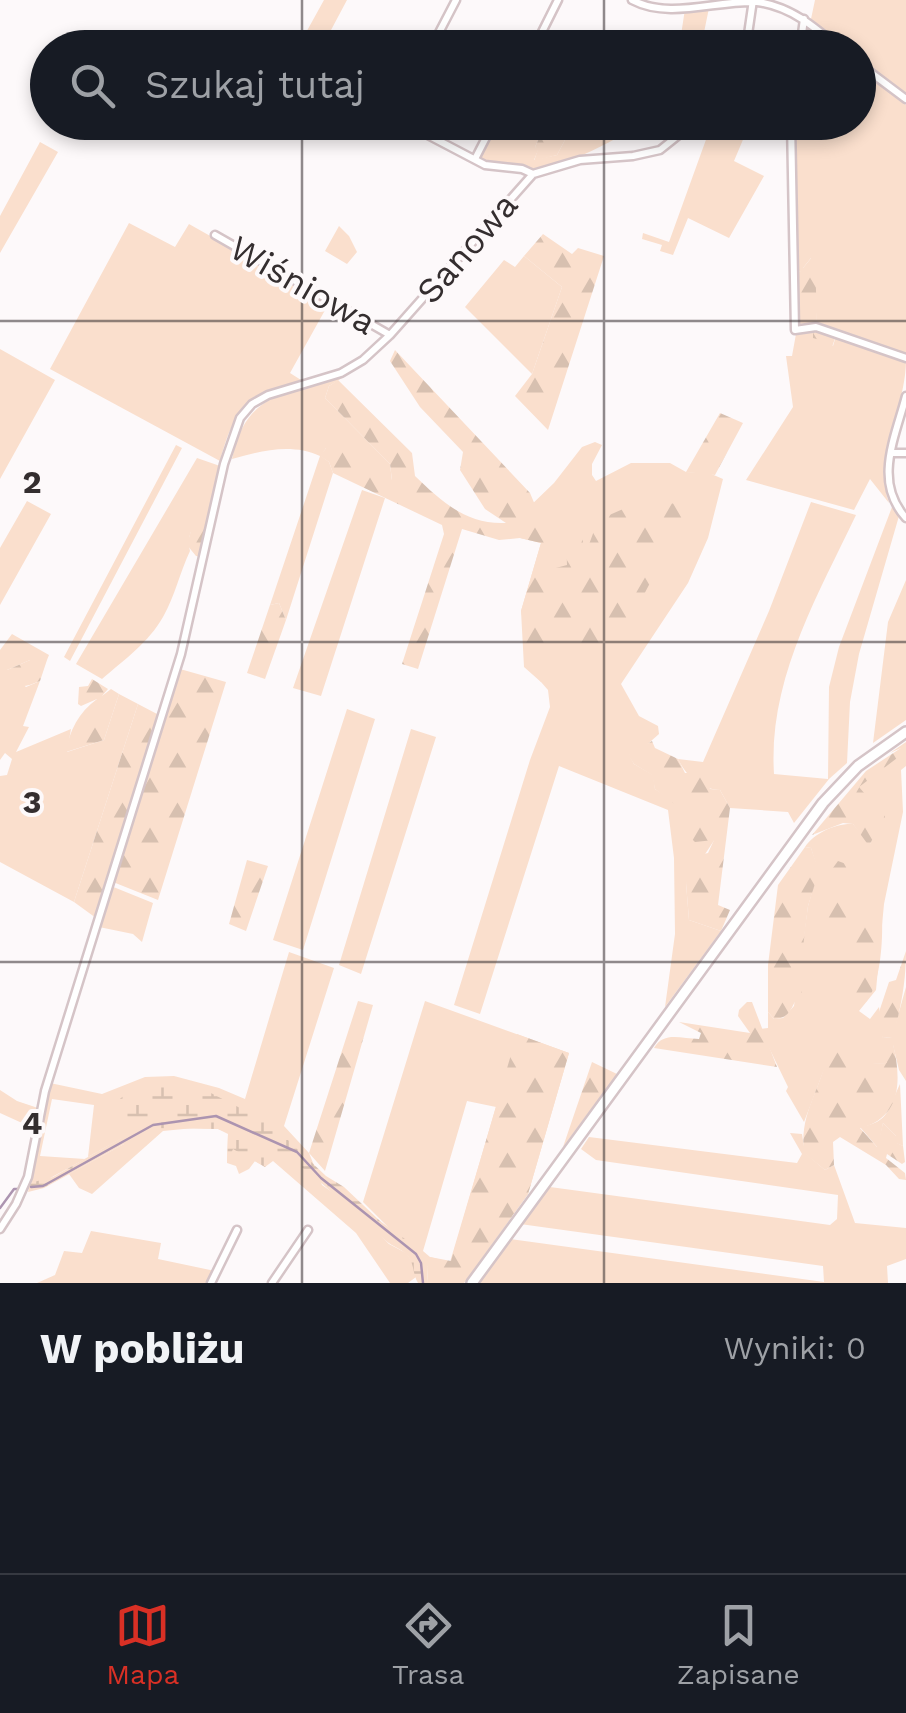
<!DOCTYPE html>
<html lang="pl">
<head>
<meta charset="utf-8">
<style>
	:root { --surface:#171b24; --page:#20242c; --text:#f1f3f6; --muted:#9ea1a6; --line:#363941; --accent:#d93025 }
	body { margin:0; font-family:"Work Sans",sans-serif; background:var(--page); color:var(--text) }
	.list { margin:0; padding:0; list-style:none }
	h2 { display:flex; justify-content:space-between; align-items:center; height:130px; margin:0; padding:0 40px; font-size:42px }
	h2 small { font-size:32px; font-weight:400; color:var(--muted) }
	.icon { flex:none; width:55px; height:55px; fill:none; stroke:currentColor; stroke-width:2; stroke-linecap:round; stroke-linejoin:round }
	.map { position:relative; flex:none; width:906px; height:1283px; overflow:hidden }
	.search { position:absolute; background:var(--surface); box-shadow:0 5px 15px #0003; left:30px; right:30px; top:30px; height:110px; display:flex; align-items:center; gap:25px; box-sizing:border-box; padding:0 35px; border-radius:55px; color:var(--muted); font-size:38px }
	.sheet { height:290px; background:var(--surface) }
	nav { display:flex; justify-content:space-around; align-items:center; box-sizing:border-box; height:140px; border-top:2px solid var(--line); background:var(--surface); font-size:28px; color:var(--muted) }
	nav a { display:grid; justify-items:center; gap:5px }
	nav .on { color:var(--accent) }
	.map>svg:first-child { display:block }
</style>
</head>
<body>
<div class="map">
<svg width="906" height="1283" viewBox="0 0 906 1283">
	<defs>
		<pattern id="forest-firs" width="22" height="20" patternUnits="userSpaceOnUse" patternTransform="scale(2.5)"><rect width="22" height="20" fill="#fadfcd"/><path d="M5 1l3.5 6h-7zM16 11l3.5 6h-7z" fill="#d7c0b0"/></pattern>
		<pattern id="wetland-marsh" width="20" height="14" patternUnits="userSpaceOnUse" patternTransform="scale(2.5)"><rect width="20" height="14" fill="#fadfcd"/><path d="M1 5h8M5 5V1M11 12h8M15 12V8" fill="none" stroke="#d7c0b0"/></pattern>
	</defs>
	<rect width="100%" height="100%" fill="#fdf9fa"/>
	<path fill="#fadfcd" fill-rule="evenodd" d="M 324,0 L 347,0 L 322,47 L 298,47 Z
		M 815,0 L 906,0 L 906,93 L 859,58 L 858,48 L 846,47 L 811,19 Z
		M 709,8 L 701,47 L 679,48 L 685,9 Z
		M 859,67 L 906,105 L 906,354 L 817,323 L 811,258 L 803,268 L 804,273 L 798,271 L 792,195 L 793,123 L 858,122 Z
		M 499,123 L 546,123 L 535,147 L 539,148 L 534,160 L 557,155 L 574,123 L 606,132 L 610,123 L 644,123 C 594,151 537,186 479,160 Z
		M 712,123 L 750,123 L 734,161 L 764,176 L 729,238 L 688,218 L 673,255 L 660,251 L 662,245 L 642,239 L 643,233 L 669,242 Z
		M 40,142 L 58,152 L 0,253 L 0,216 Z
		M 129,223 L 175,247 L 189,224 L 329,303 L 290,373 L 301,380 C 248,398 235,405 220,461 L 50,369 Z
		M 339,226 L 349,236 L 357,252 L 347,264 L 325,251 Z
		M 524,256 L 562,287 L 532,374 L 465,307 L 504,260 L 515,267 Z
		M 813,330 L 833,346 L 836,336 L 906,360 C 906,408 873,456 889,503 L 870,479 L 854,510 L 746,480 L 793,407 L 786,356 L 792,356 L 796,334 Z
		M 0,349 L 55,380 L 0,479 Z
		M 347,375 L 329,386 L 325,398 L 390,464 L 392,481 L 326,448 L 321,456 L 329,462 L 333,473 L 286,620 L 279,603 L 270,605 L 320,456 C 291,443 261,451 232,459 C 246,390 288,394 347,375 Z
		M 595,442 L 602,445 L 592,464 L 592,475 L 596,481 L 631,463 L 670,463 L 686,472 L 709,473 L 723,479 L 708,538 L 688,583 L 621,684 L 639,716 L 658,726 L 659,734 L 642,749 L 629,755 L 634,764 L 653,775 L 655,789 L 679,805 L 715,839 L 686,883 L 689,920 L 721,931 L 665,1007 L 675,934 L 674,858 L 668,810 L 559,766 L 480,1014 L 454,1005 L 530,760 L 550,707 L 548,690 L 534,674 L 521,611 L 541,543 L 520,538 L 527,509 L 554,483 L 582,447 Z
		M 176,445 L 182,448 L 70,661 L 64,657 Z
		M 197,458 L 220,466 C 218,476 217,490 213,500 C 203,518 184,528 190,551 C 180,572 175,596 163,617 C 149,642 124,660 102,679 L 76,664 Z
		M 362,490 L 385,498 L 321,696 L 293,688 Z
		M 27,501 L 51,514 L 0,605 L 0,548 Z
		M 811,502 L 856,515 C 817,597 768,680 774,774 L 828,779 L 829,687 L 839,647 L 892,507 L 899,516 L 859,654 L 850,702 L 847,763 L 829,779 L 794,823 L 788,812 L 730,808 L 720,790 C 701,789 686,776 678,759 L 703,762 L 769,611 Z
		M 906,580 L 906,720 L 873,743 L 888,622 Z
		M 12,634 L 49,655 L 47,660 L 30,660 L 7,670 L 26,687 L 40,681 L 23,726 L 29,727 L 16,752 L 71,729 L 67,752 L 104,740 L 119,694 L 138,704 L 74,902 L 0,862 L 0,776 L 7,775 L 12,759 L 5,753 L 0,760 L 0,650 Z
		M 347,709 L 375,719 L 303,950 L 273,940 Z
		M 411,729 L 436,737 L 361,974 L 339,965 Z
		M 906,742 L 906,766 L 901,770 L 903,812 L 884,904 L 876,990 L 859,1011 L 870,1019 L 879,1007 L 883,1038 L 892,1037 L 906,987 L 906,1081 L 899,1070 L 893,1045 L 888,1063 L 825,1067 L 804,1122 L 786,1091 L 788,1087 L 760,1029 L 768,1028 L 768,1012 L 774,1019 L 783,1018 L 794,1006 L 808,906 L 818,871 L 811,848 L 805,847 C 814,833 836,823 853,824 L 870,844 C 877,830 870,798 858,787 L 901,748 L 890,753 Z
		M 111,886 L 153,903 L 142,942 L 133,934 L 99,927 Z
		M 289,952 L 334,968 L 284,1126 L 309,1153 L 322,1185 L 345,1201 L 389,1244 L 406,1253 L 414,1264 L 416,1277 L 408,1283 L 390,1283 L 356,1233 L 273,1161 L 265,1167 L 255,1161 L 249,1169 L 239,1174 L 236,1166 L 227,1163 L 228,1134 L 218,1129 L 194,1128 L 163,1131 L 92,1194 L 79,1188 L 69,1174 L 124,1144 L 122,1138 L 88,1157 L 94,1105 L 52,1099 L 40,1156 L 85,1159 L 43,1182 L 30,1183 L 50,1083 L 102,1094 L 145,1077 L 174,1076 L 219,1088 L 245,1099 Z
		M 425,1001 L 569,1053 L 528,1194 L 464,1283 L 427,1283 L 428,1267 L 363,1202 ZM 467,1101 L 496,1107 L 450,1262 L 430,1257 L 423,1251 Z
		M 900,1084 L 903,1146 L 896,1143 L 896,1136 L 883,1123 L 878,1148 L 860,1127 C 890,1122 888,1109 900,1084 Z
		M 0,1090 L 17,1101 L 38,1108 L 33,1128 L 0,1113 Z
		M 790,1133 L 802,1134 L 805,1153 L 825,1170 L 834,1165 L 855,1223 L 906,1228 L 906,1259 L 887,1266 L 888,1283 L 478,1283 L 510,1239 L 824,1282 L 823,1266 L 520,1224 L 550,1187 L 830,1225 L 837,1219 L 838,1195 L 596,1160 L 581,1149 L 589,1137 L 797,1163 L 802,1154 Z
		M 91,1231 L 161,1243 L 158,1259 L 215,1271 L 209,1283 L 37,1283 L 55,1275 L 64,1251 L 82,1253 Z"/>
	<path fill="url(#forest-firs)" d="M 546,123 L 574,123 L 557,155 L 534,161 L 538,149 L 535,147 Z
		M 543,234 L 572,254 L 578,248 L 604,256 L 548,430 L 515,396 L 532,374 L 562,287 L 524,256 Z
		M 812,257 L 815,258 L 817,323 L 838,330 L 832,347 L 827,342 L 813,338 L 813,330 L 798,328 L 798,271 L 803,272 L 803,268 Z
		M 395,350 L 530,493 L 549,538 L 552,569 L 567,565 L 566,534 L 582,529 L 584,558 L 598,520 L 639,502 L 685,504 L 679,537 L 650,583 L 603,672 L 594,654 L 563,649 L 547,659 L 541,682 L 524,667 L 521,611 L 541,543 L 520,538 L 499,540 L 462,529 L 418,669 L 402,664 L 444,534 L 442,525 L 333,473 L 329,462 L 320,456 L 326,448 L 362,444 L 371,454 L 363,465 L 392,480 L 390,464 L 325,398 L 329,386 L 338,380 L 412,453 L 415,476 C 442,502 467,525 506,523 L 485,509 L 460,470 L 463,452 L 420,407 L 390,361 Z
		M 720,413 L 743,423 L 715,475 L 686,472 Z
		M 213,499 L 201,557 L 196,556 L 187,545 L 193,523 L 204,501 Z
		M 279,603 L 286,620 L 265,679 L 247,673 L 270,605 Z
		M 30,660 L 47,660 L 40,681 C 26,687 19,689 6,680 L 7,670 Z
		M 180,669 L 226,682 L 158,900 L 113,882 Z
		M 92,679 L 108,689 L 102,696 L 111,689 L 119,694 L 104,740 L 66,752 C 69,731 79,712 97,699 L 81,706 L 78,704 L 79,687 L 88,686 Z
		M 138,704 L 159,715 L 96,918 L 74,902 Z
		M 652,741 L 655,748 L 678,759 L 685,773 L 704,772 L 710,789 L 720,790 L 730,808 L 718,905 L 730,910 L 721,931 L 689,920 L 686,883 L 690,857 L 708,853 L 714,840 L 695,842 L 686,833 L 687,814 L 655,789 L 652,775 L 634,764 L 628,755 Z
		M 901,748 L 905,752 L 859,787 L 865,794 L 879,793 L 885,806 L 885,835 L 874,836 L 869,846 L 853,824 L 843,823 L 812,835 L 866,771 Z
		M 805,847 L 811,848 L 819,871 L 808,906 L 801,964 L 802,993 C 790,1003 794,1018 774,1019 L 768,1012 L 768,965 L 778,885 Z
		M 247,860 L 268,866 L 246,931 L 229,924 Z
		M 838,861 L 849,865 L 859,874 L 854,893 L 856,904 L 847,919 L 833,924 L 820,910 L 827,876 Z
		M 876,900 L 881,905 C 884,929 882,983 866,1002 L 854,996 L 851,989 L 840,985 L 848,973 L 857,915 L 867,914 Z
		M 906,951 C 906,982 901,1007 893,1037 L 883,1038 L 876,1021 L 889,982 L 896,980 Z
		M 358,1001 L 373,1005 L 325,1171 L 309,1153 Z
		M 747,1002 L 752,1002 L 777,1067 L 654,1048 C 664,1031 681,1039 699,1039 L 701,1033 L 679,1022 L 750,1033 L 738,1016 L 739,1010 Z
		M 517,1034 L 569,1053 L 528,1194 L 464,1283 L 439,1283 L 430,1257 L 451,1261 Z
		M 852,1042 L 857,1052 L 853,1064 L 887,1063 L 882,1052 L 882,1042 L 888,1047 L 893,1044 C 902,1081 901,1118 860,1128 L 877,1147 L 883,1123 L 896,1136 L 897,1143 L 903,1146 L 905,1162 L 902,1164 L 887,1154 L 886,1158 L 905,1173 L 906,1180 L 899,1179 L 886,1165 L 840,1137 L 833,1142 L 834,1165 L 825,1170 L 804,1153 C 799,1110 823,1089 828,1048 Z
		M 592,1062 L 617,1074 L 563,1147 Z"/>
	<path fill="url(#wetland-marsh)" d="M 159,1083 L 184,1084 L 207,1091 L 271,1124 L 326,1176 L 344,1187 L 380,1221 L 423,1252 L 428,1267 L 427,1283 L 418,1283 C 412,1273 415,1263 406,1254 C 401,1249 392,1246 386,1241 C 353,1213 324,1182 288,1157 L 270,1158 L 265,1167 L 233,1149 L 227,1163 L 228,1133 L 218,1129 L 153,1128 L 44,1188 L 28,1192 L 30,1183 L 53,1177 L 123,1137 L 126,1132 L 113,1117 L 110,1109 C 124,1092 139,1087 159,1083 Z"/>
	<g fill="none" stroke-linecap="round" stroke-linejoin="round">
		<path stroke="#ac94b0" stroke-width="2.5" d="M 31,1187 L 43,1186 L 153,1125 L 216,1116 L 297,1152 L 321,1178 L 416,1254 L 421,1263 L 423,1283
			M 0,1208 L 14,1189 L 19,1189"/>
		<g stroke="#d5c4c7" stroke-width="11">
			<path id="street" d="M 632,0 C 670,20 716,0 757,2 C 790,6 815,27 839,48
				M 431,48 L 456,0
				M 534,48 L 558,0
				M 746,48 L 753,0
				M 800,48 L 804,19
				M 858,63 L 906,99
				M 403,122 L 485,165 L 522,169 L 533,174
				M 791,122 L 795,330 L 816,327 L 906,358
				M 475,159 L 494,122
				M 215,235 L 390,335
				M 906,396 C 895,438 873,482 906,518
				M 891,453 L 906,453
				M 0,1229 L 16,1204 L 28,1177 L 45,1091 L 181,654 L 224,464 L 240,418 L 252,404 L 268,395 L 341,373 L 363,360 L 390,335 L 533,174 L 580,160 L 633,156 L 660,150 L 695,122
				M 211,1283 L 237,1230
				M 272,1283 L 308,1230"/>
		</g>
		<g stroke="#d5c4c7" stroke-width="14">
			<path id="secondary" d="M 472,1283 L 823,803 L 858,766 L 906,732"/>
		</g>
		<use href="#street" stroke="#fff" stroke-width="6"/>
		<use href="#secondary" stroke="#fff" stroke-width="9"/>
	</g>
	<path fill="none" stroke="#342e2f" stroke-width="2.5" stroke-opacity="0.55" d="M 302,0 L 302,48M 604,0 L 604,48M 302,122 L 302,1283M 604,122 L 604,1283M 0,321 L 906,321M 0,642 L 906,642M 0,962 L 906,962"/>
	<g text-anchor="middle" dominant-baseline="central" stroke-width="8" stroke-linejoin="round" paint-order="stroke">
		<g font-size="35" fill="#342e2f" stroke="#fdf9fa">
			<text transform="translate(467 248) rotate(-49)">Sanowa</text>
			<text transform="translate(303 285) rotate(30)">Wiśniowa</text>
		</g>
	</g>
	<g font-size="32" text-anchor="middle" font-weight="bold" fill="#342e2f" stroke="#fdf9fa" stroke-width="8" stroke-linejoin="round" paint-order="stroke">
		<text x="32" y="493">2</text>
		<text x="32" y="813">3</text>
		<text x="32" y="1134">4</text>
	</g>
</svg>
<div class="search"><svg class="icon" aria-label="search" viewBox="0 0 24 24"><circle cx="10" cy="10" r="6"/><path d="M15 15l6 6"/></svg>Szukaj tutaj</div>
</div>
<section class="sheet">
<h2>W pobliżu<small>Wyniki: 0</small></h2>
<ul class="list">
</ul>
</section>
<nav>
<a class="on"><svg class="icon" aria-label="map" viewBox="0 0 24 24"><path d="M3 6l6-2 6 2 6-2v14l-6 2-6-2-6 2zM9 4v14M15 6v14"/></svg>Mapa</a>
<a><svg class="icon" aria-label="directions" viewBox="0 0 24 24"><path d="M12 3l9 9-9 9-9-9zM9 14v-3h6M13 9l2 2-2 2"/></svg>Trasa</a>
<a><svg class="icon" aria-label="saved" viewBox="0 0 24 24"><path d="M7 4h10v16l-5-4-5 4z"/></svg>Zapisane</a>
</nav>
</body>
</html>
